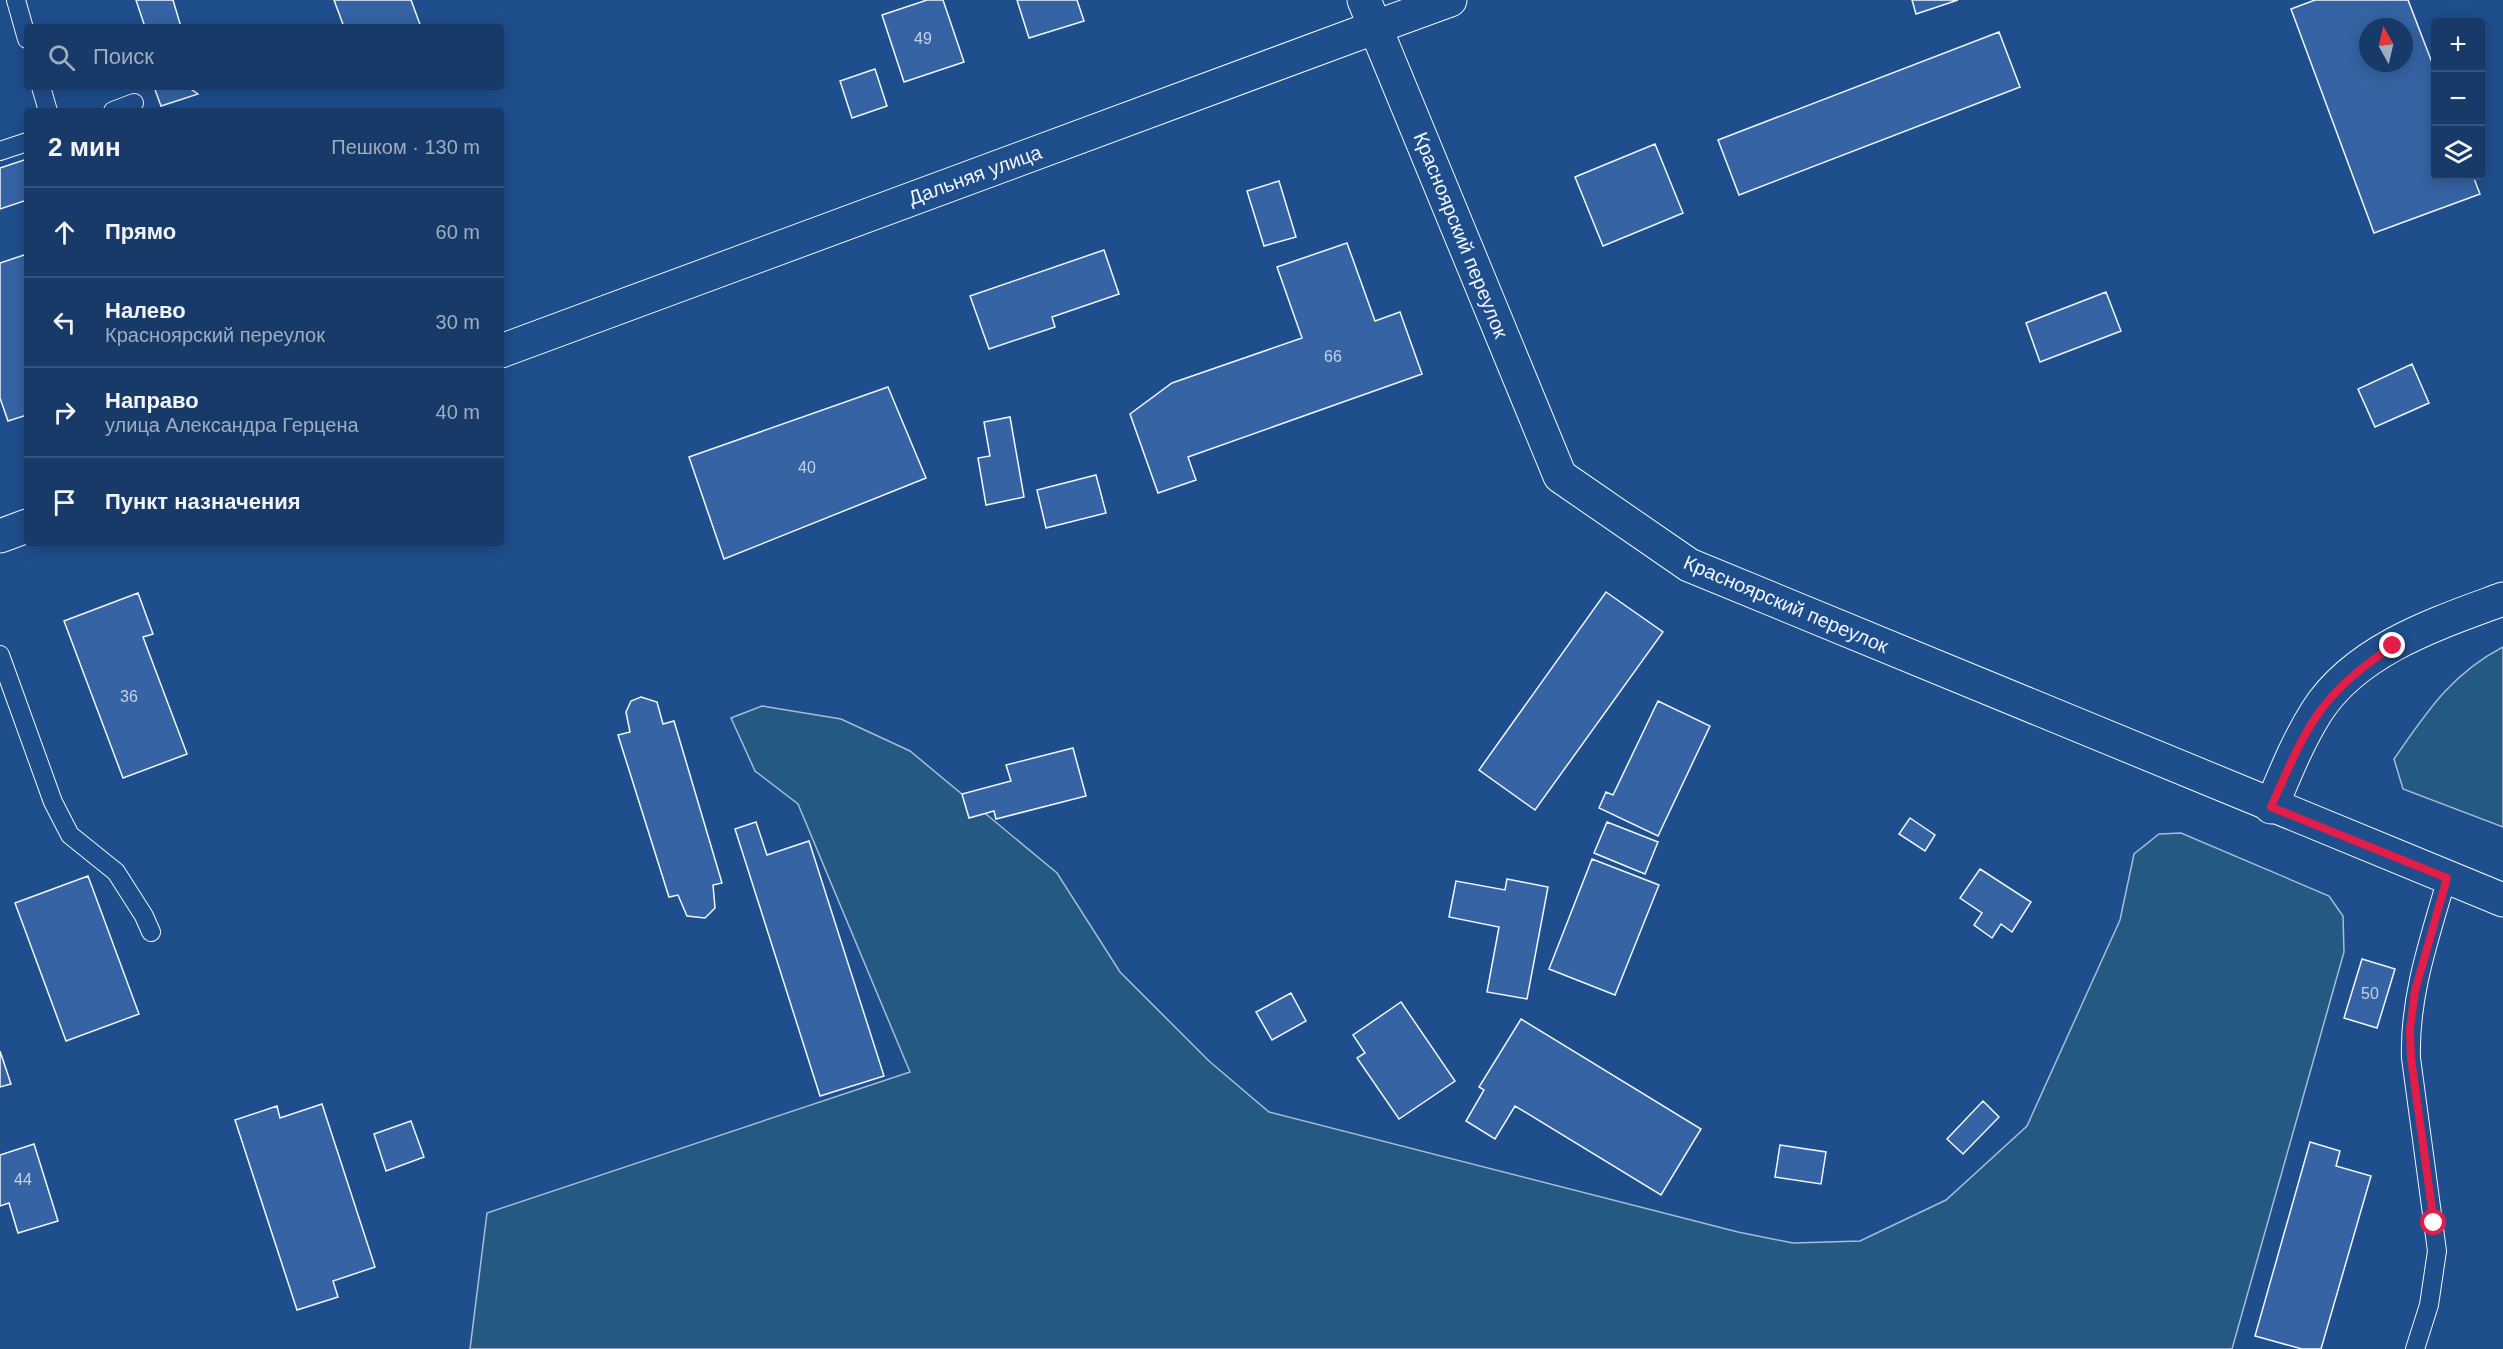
<!DOCTYPE html>
<html lang="ru">
<head>
<meta charset="utf-8">
<style>
	:root { --surface:#173a69; --page:#244571; --text:#f1f3f6; --muted:#9eadc0; --line:#36547d }
	body { margin:0; font-family:Arial,sans-serif; background:var(--page); color:var(--text) }
	.controls { position:absolute; right:18px; top:18px; display:grid; overflow:hidden; border-radius:6px; box-shadow:0 3px 15px #0003 }
	.controls button { width:54px; height:54px; display:grid; place-items:center; padding:0; border:0; border-bottom:2px solid var(--line); background:var(--surface); color:var(--text); font:30px sans-serif }
	.compass { position:absolute; left:2359px; top:18px; width:54px; height:54px; border-radius:50%; background:var(--surface); box-shadow:0 3px 15px #0003; rotate:352deg }
	.stop { position:absolute; width:18px; height:18px; margin:-14px; border:4px solid #e11d48; border-radius:50%; background:#fff }
	.stop.end { background:#e11d48; border-color:#fff; box-shadow:0 2px 6px #0008 }
	.list { margin:0; padding:0; list-style:none }
	h2 { display:flex; justify-content:space-between; align-items:center; height:78px; margin:0; padding:0 24px; font-size:26px }
	h2 small { font-size:20px; font-weight:400; color:var(--muted) }
	.list li { display:grid; grid-template-columns:39px 1fr auto; gap:18px; align-items:center; box-sizing:border-box; height:90px; padding:0 24px; border-top:2px solid var(--line) }
	.list b { display:block; font-size:22px; white-space:nowrap }
	.list p { margin:0; font-size:20px; white-space:nowrap; color:var(--muted) }
	.list em { font-size:20px; font-style:normal; color:var(--muted) }
	.icon { flex:none; width:33px; height:33px; fill:none; stroke:currentColor; stroke-width:2; stroke-linecap:round; stroke-linejoin:round }
	.map { position:relative; flex:none; width:2503px; height:1349px; overflow:hidden }
	.search { position:absolute; background:var(--surface); box-shadow:0 3px 15px #0003; left:24px; top:24px; width:480px; height:66px; display:flex; align-items:center; gap:15px; box-sizing:border-box; padding:0 21px; border-radius:6px; color:var(--muted); font-size:22px }
	.panel { position:absolute; background:var(--surface); box-shadow:0 3px 15px #0003; left:24px; top:108px; width:480px; height:438px; border-radius:6px }
	.map>svg:first-child { display:block }
</style>
</head>
<body>
<div class="map">
<svg width="2503" height="1349" viewBox="0 0 2503 1349">
	<rect width="100%" height="100%" fill="#1f4e8c"/>
	<path fill="#245a82" stroke="#a8bbd7" stroke-width="1.5" d="M 2503,647 L 2503,827 L 2403,789 L 2394,759 C 2427,712 2450,675 2503,647 Z
		M 762,706 L 841,719 L 910,751 L 1057,873 L 1120,972 L 1209,1061 L 1269,1112 L 1738,1232 L 1793,1243 L 1860,1241 L 1946,1200 L 2027,1126 L 2120,920 L 2134,854 L 2159,834 L 2181,833 L 2329,896 L 2343,916 L 2344,952 L 2232,1349 L 470,1349 L 487,1213 L 910,1072 L 798,804 L 755,771 L 731,718 Z"/>
	<path fill="#3563a3" stroke="#f2f6ff" stroke-width="1.5" fill-rule="evenodd" d="M 136,0 L 173,0 L 181,27 L 145,27 Z
		M 334,0 L 411,0 L 421,27 L 344,27 Z
		M 927,0 L 943,0 L 964,62 L 904,82 L 882,15 Z
		M 1017,0 L 1077,0 L 1084,21 L 1029,38 Z
		M 1912,0 L 1958,0 L 1916,14 Z
		M 2315,0 L 2408,0 L 2436,73 L 2436,176 L 2473,176 L 2480,194 L 2374,233 L 2291,9 ZM 2368,27 L 2404,27 L 2404,63 L 2368,63 Z
		M 1999,32 L 2020,87 L 1739,195 L 1718,140 Z
		M 875,69 L 887,106 L 852,118 L 840,81 Z
		M 154,87 L 195,87 L 191,89 L 198,94 L 161,106 Z
		M 1655,144 L 1683,213 L 1603,246 L 1575,177 Z
		M 27,159 L 27,200 L 0,209 L 0,168 Z
		M 1279,181 L 1296,237 L 1264,246 L 1247,191 Z
		M 1347,243 L 1375,321 L 1400,312 L 1422,374 L 1188,457 L 1196,480 L 1158,493 L 1130,414 L 1172,383 L 1302,338 L 1277,267 Z
		M 1104,250 L 1119,294 L 1052,317 L 1055,327 L 989,349 L 970,296 Z
		M 27,254 L 27,415 L 8,421 L 0,398 L 0,263 Z
		M 2106,292 L 2121,331 L 2040,362 L 2026,323 Z
		M 2412,364 L 2429,403 L 2375,427 L 2358,389 Z
		M 888,387 L 926,478 L 724,559 L 689,457 Z
		M 1010,417 L 1024,497 L 986,505 L 978,458 L 990,456 L 984,422 Z
		M 1096,475 L 1106,513 L 1046,528 L 1037,490 Z
		M 1606,592 L 1663,632 L 1535,810 L 1479,770 Z
		M 138,593 L 153,634 L 143,637 L 187,754 L 123,778 L 64,621 Z
		M 641,697 L 657,702 L 663,724 L 674,721 L 722,883 L 713,885 L 715,908 L 705,918 L 687,916 L 678,895 L 669,897 L 618,735 L 630,732 L 626,712 L 631,701 Z
		M 1658,701 L 1710,726 L 1658,836 L 1599,808 L 1606,792 L 1613,795 Z
		M 1073,748 L 1086,796 L 996,819 L 994,811 L 969,818 L 962,794 L 1011,781 L 1006,765 Z
		M 1910,818 L 1935,835 L 1925,851 L 1899,834 Z
		M 756,822 L 767,855 L 809,841 L 884,1076 L 820,1096 L 735,829 Z
		M 1607,822 L 1658,842 L 1645,874 L 1594,853 Z
		M 1592,859 L 1659,885 L 1615,995 L 1549,969 Z
		M 1980,869 L 2031,902 L 2012,932 L 2001,924 L 1992,938 L 1974,925 L 1982,913 L 1960,898 Z
		M 88,876 L 139,1014 L 66,1041 L 15,903 Z
		M 1507,879 L 1548,887 L 1527,999 L 1487,992 L 1499,927 L 1449,917 L 1456,881 L 1505,890 Z
		M 2362,959 L 2395,969 L 2377,1028 L 2344,1018 Z
		M 1291,993 L 1306,1021 L 1272,1040 L 1256,1012 Z
		M 1401,1002 L 1455,1081 L 1399,1119 L 1357,1058 L 1365,1053 L 1353,1035 Z
		M 1521,1019 L 1701,1129 L 1661,1195 L 1515,1106 L 1495,1139 L 1466,1121 L 1484,1090 L 1479,1087 Z
		M 0,1051 L 11,1084 L 0,1087 Z
		M 1983,1101 L 1999,1117 L 1963,1154 L 1947,1139 Z
		M 322,1104 L 375,1267 L 333,1281 L 338,1297 L 297,1310 L 235,1120 L 277,1106 L 280,1118 Z
		M 411,1121 L 424,1157 L 386,1171 L 374,1134 Z
		M 2310,1142 L 2340,1151 L 2336,1166 L 2371,1176 L 2321,1349 L 2302,1349 L 2255,1336 Z
		M 34,1144 L 58,1221 L 18,1233 L 9,1203 L 0,1206 L 0,1155 Z
		M 1780,1145 L 1826,1152 L 1821,1184 L 1775,1177 Z"/>
	<g fill="none" stroke-linecap="round" stroke-linejoin="round">
		<g stroke="#f2f6ff" stroke-width="20">
			<path id="lane" d="M 16,0 L 27,39
				M 41,87 L 48,111
				M 113,111 L 134,103
				M 0,151 L 27,142
				M 0,655 L 53,802 L 70,835 L 116,872 L 144,916 L 151,932
				M 2415,1349 L 2429,1305 L 2437,1251 L 2411,1058 C 2409,996 2430,937 2447,878"/>
		</g>
		<g stroke="#f2f6ff" stroke-width="35">
			<path id="street" d="M 1376,27 L 1450,0
				M 2271,807 C 2285,774 2298,741 2317,711 C 2357,649 2438,623 2503,599"/>
		</g>
		<g stroke="#f2f6ff" stroke-width="35">
			<path id="secondary" d="M 1364,0 L 1560,476 L 1689,565 L 2503,900
				M 501,351 L 1376,27
				M 0,536 L 27,526"/>
		</g>
		<use href="#lane" stroke="#1f4e8c" stroke-width="18"/>
		<use href="#street" stroke="#1f4e8c" stroke-width="33"/>
		<use href="#secondary" stroke="#1f4e8c" stroke-width="33"/>
	</g>
	<g fill="none" stroke-linecap="round" stroke-linejoin="round">
		<path stroke="#e11d48" stroke-width="8" d="M 2393,646 C 2319,694 2306,728 2271,807 L 2447,878 L 2415,991 L 2410,1029 L 2411,1058 L 2434,1223"/>
	</g>
	<g text-anchor="middle" dominant-baseline="central" stroke-width="4.5" stroke-linejoin="round" paint-order="stroke">
		<g font-size="16" fill="#c3d1e8">
			<text x="923" y="38">49</text>
			<text x="1333" y="356">66</text>
			<text x="807" y="467">40</text>
			<text x="129" y="696">36</text>
			<text x="2370" y="993">50</text>
			<text x="23" y="1179">44</text>
		</g>
		<g font-size="20" fill="#f2f6ff" stroke="#1f4e8c">
			<text transform="translate(975 175) rotate(-20)">Дальняя улица</text>
			<text transform="translate(1461 235) rotate(68)">Красноярский переулок</text>
			<text transform="translate(1786 604) rotate(23)">Красноярский переулок</text>
		</g>
	</g>
</svg>
<div class="controls">
<button>+</button>
<button>−</button>
<button><svg class="icon" aria-label="layers" viewBox="0 0 24 24"><path d="M12 4l9 5-9 5-9-5zM3 14l9 5 9-5"/></svg></button>
</div>
<svg class="compass" viewBox="-18 -18 36 36"><path d="M0-13l5 13h-10z" fill="#e53935"/><path d="M0 13l5-13h-10z" fill="#9eadc0"/></svg>
<div class="stop" style="left:2434px;top:1223px"></div>
<div class="stop end" style="left:2393px;top:646px"></div>
<div class="search"><svg class="icon" aria-label="search" viewBox="0 0 24 24"><circle cx="10" cy="10" r="6"/><path d="M15 15l6 6"/></svg>Поиск</div>
<section class="panel">
<h2>2 мин<small>Пешком · 130 m</small></h2>
<ul class="list">
<li><svg class="icon" aria-label="ahead" viewBox="0 0 24 24"><path d="M12 20V5M6 11l6-6 6 6"/></svg><div><b>Прямо</b></div><em>60 m</em></li>
<li><svg class="icon" aria-label="left" viewBox="0 0 24 24"><path d="M17 20v-9H6M10 6l-5 5 5 5"/></svg><div><b>Налево</b><p>Красноярский переулок</p></div><em>30 m</em></li>
<li><svg class="icon" aria-label="right" viewBox="0 0 24 24"><path d="M7 20v-9h11M14 6l5 5-5 5"/></svg><div><b>Направо</b><p>улица Александра Герцена</p></div><em>40 m</em></li>
<li><svg class="icon" aria-label="arrive" viewBox="0 0 24 24"><path d="M6 21V4h12l-3 4 3 4H6"/></svg><div><b>Пункт назначения</b></div></li>
</ul>
</section>
</div>
</body>
</html>
